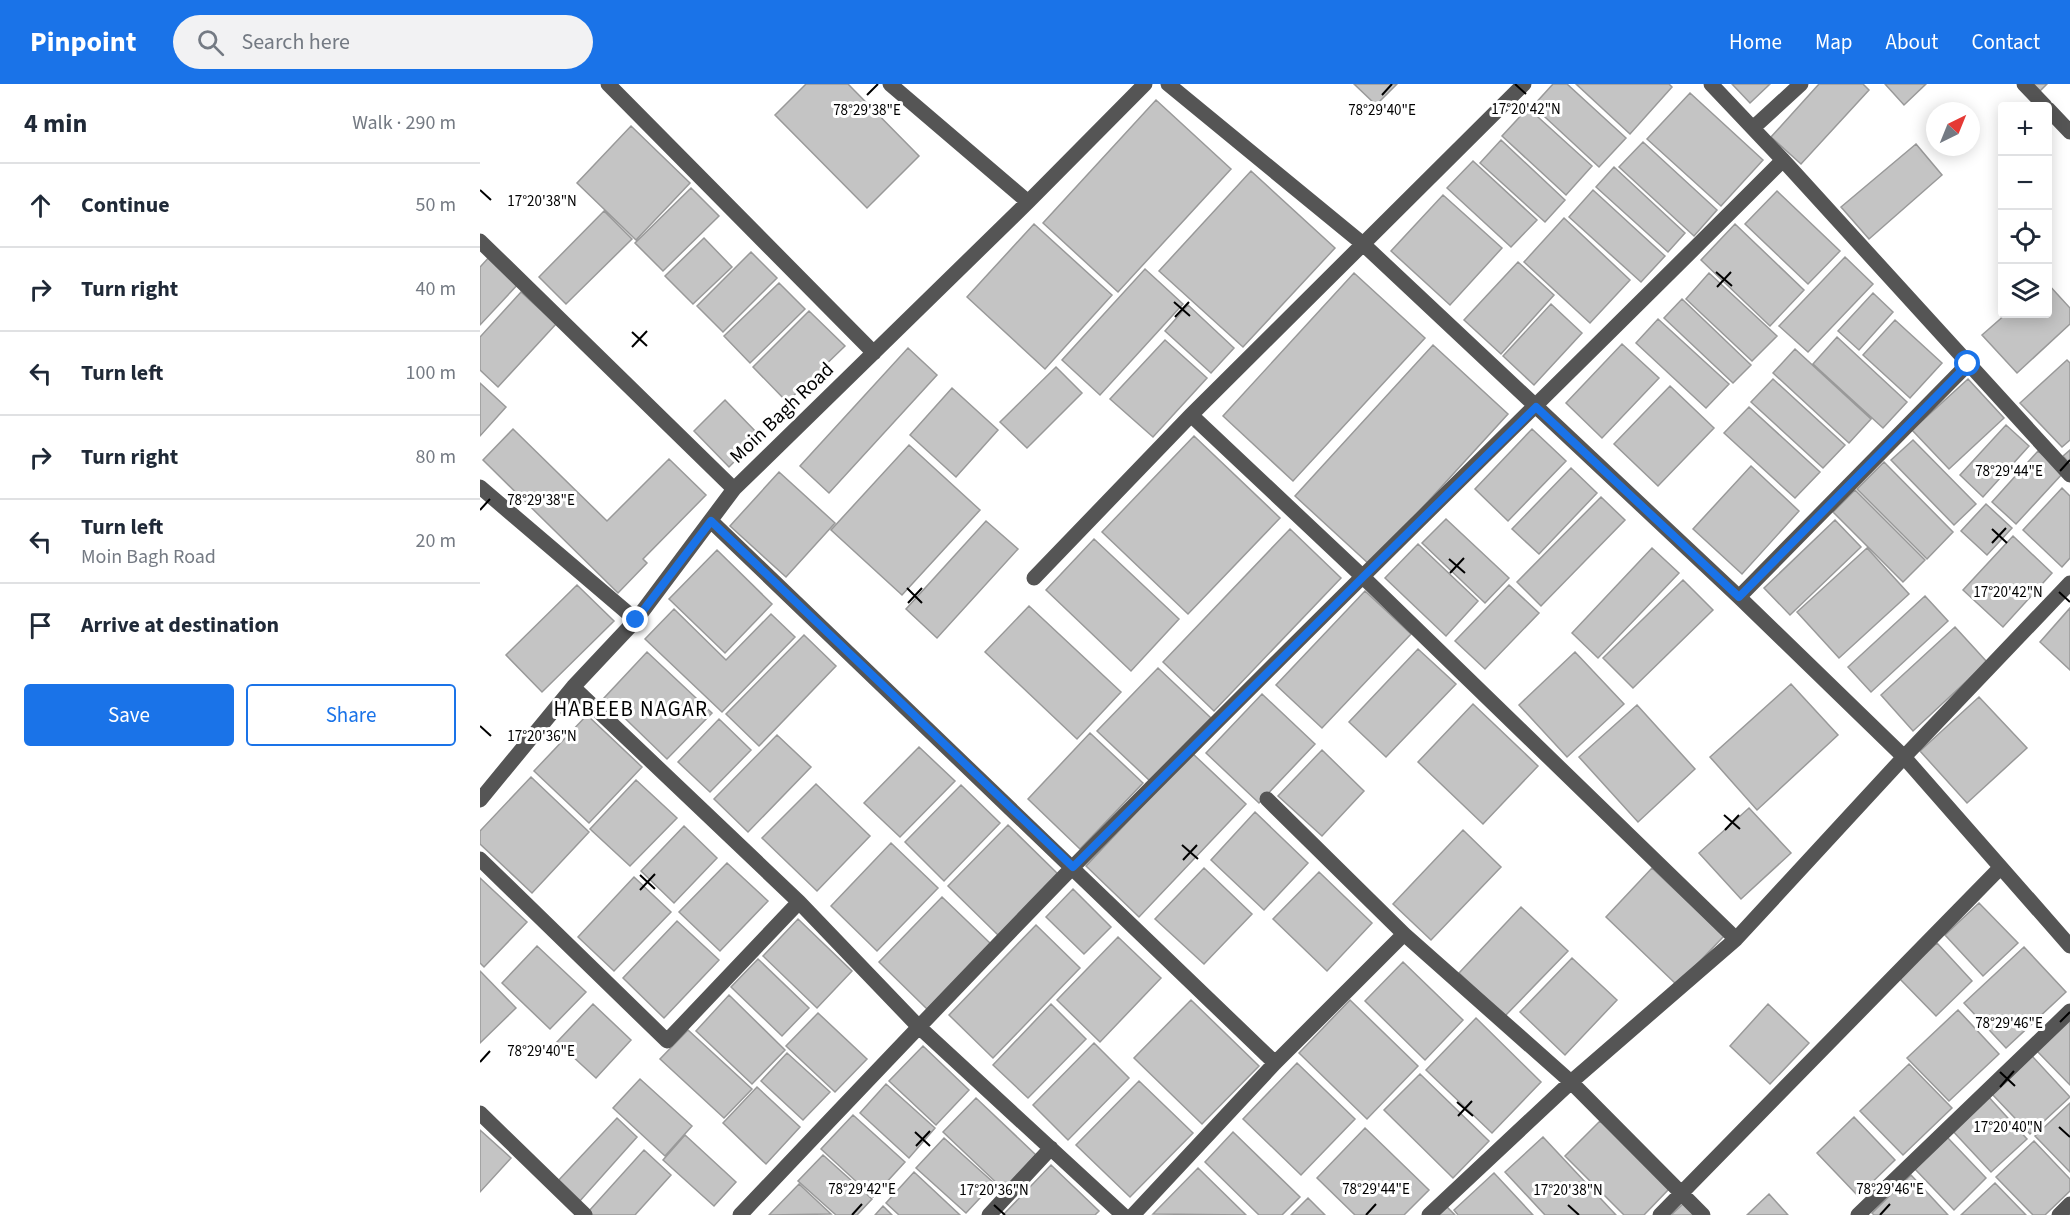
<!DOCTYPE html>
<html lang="en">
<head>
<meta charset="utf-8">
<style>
	:root { --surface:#fff; --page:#f2f2f3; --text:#1f2937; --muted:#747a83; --line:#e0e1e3; --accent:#1a73e8 }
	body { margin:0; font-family:"Source Sans 3",sans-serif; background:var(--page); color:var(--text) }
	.controls { position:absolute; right:18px; top:18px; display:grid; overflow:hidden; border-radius:6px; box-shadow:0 3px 15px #0003 }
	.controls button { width:54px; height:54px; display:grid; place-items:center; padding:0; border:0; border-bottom:2px solid var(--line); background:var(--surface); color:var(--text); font:30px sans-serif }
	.compass { position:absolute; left:1446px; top:18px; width:54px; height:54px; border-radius:50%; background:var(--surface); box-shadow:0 3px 15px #0003; rotate:43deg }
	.stop { position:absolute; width:18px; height:18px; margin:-14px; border:4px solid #1a73e8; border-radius:50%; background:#fff }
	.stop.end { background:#1a73e8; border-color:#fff; box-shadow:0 2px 6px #0008 }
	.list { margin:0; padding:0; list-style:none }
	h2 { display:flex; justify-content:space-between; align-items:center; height:78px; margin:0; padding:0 24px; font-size:26px }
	h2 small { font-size:20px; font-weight:400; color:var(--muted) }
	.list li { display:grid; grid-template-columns:39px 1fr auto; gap:18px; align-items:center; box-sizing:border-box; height:84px; padding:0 24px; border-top:2px solid var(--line) }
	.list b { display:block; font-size:22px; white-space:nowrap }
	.list p { margin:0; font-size:20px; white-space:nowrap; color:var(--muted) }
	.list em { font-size:20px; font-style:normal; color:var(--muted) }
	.actions { display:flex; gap:12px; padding:18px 24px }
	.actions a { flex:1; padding:14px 0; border:2px solid var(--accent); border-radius:6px; text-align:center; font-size:21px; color:var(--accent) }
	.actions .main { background:var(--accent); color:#fff }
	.icon { flex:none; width:33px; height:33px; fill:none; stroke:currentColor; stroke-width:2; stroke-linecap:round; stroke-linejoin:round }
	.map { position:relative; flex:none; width:1590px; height:1131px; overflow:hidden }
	header { display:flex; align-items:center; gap:36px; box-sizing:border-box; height:84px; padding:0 30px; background:var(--accent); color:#fff }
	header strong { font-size:28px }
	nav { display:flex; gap:33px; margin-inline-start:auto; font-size:21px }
	.search { width:420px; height:54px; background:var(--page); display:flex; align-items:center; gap:15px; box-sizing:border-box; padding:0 21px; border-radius:33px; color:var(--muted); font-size:22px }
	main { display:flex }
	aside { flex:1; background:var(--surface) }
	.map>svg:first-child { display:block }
</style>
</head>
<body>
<header>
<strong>Pinpoint</strong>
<div class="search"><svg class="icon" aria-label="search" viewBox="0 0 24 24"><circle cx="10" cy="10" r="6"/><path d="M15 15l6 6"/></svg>Search here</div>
<nav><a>Home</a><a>Map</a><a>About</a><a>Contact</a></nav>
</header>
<main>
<aside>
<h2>4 min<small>Walk · 290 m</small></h2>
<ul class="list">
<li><svg class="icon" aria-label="ahead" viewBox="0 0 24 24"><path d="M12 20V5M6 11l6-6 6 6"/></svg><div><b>Continue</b></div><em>50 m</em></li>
<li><svg class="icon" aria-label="right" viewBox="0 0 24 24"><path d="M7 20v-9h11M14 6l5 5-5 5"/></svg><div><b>Turn right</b></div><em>40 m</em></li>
<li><svg class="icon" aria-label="left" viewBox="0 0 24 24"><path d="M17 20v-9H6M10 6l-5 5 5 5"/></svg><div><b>Turn left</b></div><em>100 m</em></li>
<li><svg class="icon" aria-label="right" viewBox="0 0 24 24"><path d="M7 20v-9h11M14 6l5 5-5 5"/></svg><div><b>Turn right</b></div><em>80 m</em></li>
<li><svg class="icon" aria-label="left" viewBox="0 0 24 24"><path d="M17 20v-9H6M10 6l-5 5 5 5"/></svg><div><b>Turn left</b><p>Moin Bagh Road</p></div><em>20 m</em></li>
<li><svg class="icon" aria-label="arrive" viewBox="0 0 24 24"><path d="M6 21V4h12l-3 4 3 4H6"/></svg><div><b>Arrive at destination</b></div></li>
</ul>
<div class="actions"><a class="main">Save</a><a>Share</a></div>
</aside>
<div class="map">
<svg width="1590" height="1131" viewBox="0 0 1590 1131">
	<rect width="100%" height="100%" fill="#fff"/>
	<path fill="#c4c4c4" stroke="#999" stroke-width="1.5" d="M 326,0 L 368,0 L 439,72 L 387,124 L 295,31 Z
		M 874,0 L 917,0 L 896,21 Z
		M 1073,0 L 1087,0 L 1146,54 L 1119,83 L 1053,22 Z
		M 1096,0 L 1189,0 L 1192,3 L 1150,50 Z
		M 1252,0 L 1290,0 L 1270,19 Z
		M 1339,0 L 1383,0 L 1389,6 L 1321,80 L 1291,53 Z
		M 1405,0 L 1446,0 L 1424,21 Z
		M 1553,0 L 1567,0 L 1560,7 Z
		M 1210,9 L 1283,76 L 1241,122 L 1167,55 Z
		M 676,16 L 751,85 L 638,208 L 563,139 Z
		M 1048,24 L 1112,82 L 1086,111 L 1022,52 Z
		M 151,42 L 210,99 L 156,156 L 97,99 Z
		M 1021,56 L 1085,116 L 1065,138 L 1000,79 Z
		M 1163,58 L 1237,126 L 1214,152 L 1139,83 Z
		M 1436,60 L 1462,91 L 1389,155 L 1361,123 Z
		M 993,77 L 1057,136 L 1031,163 L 967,104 Z
		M 1134,83 L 1205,149 L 1188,168 L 1116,103 Z
		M 771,87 L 855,164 L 763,263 L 679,187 Z
		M 211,104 L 239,132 L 183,187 L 155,159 Z
		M 1113,106 L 1185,172 L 1161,198 L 1089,133 Z
		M 1297,107 L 1360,167 L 1328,200 L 1265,140 Z
		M 963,111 L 1022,164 L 970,221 L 911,167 Z
		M 124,127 L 152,155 L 86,220 L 59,193 Z
		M 1084,134 L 1150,196 L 1110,239 L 1044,178 Z
		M 554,140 L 632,211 L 565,285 L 487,213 Z
		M 1255,140 L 1324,206 L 1290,242 L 1221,176 Z
		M 224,154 L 252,183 L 213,220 L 185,192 Z
		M 271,168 L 297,194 L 243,248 L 217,222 Z
		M 12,170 L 41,197 L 0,241 L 0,183 Z
		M 1365,173 L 1393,200 L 1328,268 L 1299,242 Z
		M 1038,178 L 1074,211 L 1021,270 L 984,236 Z
		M 665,185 L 703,220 L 620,311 L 582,276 Z
		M 874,189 L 945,254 L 813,397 L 743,332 Z
		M 1229,189 L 1297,252 L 1272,277 L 1206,215 Z
		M 299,199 L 325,225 L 270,279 L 244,252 Z
		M 1568,200 L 1590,224 L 1590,240 L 1537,289 L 1502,251 L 1526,230 L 1568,230 Z
		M 41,208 L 76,240 L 18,303 L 0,286 L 0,253 Z
		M 1393,209 L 1413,228 L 1379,266 L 1358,247 Z
		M 1202,215 L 1271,281 L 1253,299 L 1184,234 Z
		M 1071,220 L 1102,249 L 1054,301 L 1023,272 Z
		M 708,221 L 754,264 L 731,289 L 685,247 Z
		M 329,227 L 365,262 L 307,318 L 273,283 Z
		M 1178,235 L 1249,300 L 1226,324 L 1156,259 Z
		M 1415,236 L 1462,279 L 1430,314 L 1383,271 Z
		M 1357,253 L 1427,318 L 1403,344 L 1333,280 Z
		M 685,256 L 727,294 L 673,353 L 630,315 Z
		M 1142,260 L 1179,294 L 1122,354 L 1086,319 Z
		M 953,261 L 1028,330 L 890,481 L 815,412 Z
		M 428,264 L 457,291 L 349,409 L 320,382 Z
		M 1315,265 L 1391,335 L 1369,359 L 1293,289 Z
		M 1587,276 L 1590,279 L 1590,356 L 1582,363 L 1540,319 Z
		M 576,283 L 602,309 L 547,364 L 520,338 Z
		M 1293,295 L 1365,361 L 1343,384 L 1271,318 Z
		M 1488,295 L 1524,334 L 1469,385 L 1432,346 Z
		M 0,299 L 26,323 L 0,352 Z
		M 1190,302 L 1234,344 L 1178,402 L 1134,360 Z
		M 472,304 L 518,346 L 476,393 L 430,351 Z
		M 245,316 L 280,352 L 249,383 L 214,347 Z
		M 1269,323 L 1340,388 L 1315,414 L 1244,349 Z
		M 1526,341 L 1549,362 L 1503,413 L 1480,391 Z
		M 33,345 L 127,437 L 189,375 L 226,411 L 163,475 L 167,479 L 138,509 L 3,376 Z
		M 1052,345 L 1086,377 L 1028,437 L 995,405 Z
		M 714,352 L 800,434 L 708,530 L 622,448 Z
		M 1433,356 L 1496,420 L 1474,441 L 1411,376 Z
		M 429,361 L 500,426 L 422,511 L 351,446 Z
		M 1590,366 L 1590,380 L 1583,372 Z
		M 1558,367 L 1583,389 L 1536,440 L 1512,418 Z
		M 1404,378 L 1473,448 L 1447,475 L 1377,405 Z
		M 1271,382 L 1319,427 L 1262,490 L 1213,445 Z
		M 1091,384 L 1117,409 L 1059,470 L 1032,445 Z
		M 299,388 L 355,439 L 306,493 L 250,442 Z
		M 1582,404 L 1590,412 L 1590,474 L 1582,483 L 1543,446 Z
		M 1375,406 L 1445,476 L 1423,498 L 1353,428 Z
		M 1121,413 L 1145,436 L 1061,522 L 1037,498 Z
		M 1506,420 L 1532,444 L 1507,471 L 1481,447 Z
		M 966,435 L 1029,494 L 1005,519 L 942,459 Z
		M 1355,436 L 1381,463 L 1310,531 L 1284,504 Z
		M 506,437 L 538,465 L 457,554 L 426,525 Z
		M 810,445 L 861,494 L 734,627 L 683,578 Z
		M 1533,452 L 1572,489 L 1523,543 L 1483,506 Z
		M 614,455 L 699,535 L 651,587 L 566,506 Z
		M 938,460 L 998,517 L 966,552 L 905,494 Z
		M 1172,464 L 1199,489 L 1118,574 L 1092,549 Z
		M 1387,464 L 1429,510 L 1359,574 L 1317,528 Z
		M 237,466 L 292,520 L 245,569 L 189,515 Z
		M 1203,496 L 1233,526 L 1153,604 L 1123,574 Z
		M 97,501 L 134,537 L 62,608 L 26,571 Z
		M 1029,501 L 1059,529 L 1005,585 L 975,557 Z
		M 885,507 L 931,550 L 842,644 L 796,601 Z
		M 1445,512 L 1468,537 L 1391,608 L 1368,583 Z
		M 549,522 L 641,608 L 597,655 L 505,568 Z
		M 1590,524 L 1590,586 L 1560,558 Z
		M 194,525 L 246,576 L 291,530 L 315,553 L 242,628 L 165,555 Z
		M 1475,543 L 1507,578 L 1433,647 L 1401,611 Z
		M 324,551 L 356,582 L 279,662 L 246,630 Z
		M 938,565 L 976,600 L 906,673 L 869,638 Z
		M 167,568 L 232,629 L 187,675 L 124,614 Z
		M 1095,568 L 1144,620 L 1087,673 L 1039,621 Z
		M 678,584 L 731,634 L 670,697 L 617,647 Z
		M 1311,600 L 1358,651 L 1277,726 L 1230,673 Z
		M 782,610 L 835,660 L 779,719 L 726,669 Z
		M 1499,613 L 1547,664 L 1487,719 L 1440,667 Z
		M 993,620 L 1058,682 L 1003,740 L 938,678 Z
		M 1157,621 L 1215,685 L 1158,738 L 1099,673 Z
		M 107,631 L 162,683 L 109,739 L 54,687 Z
		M 239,635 L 271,666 L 230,708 L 198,678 Z
		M 610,649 L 663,699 L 600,765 L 548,715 Z
		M 297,651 L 331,683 L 268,748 L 234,715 Z
		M 439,663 L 475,697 L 420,753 L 384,719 Z
		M 842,666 L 884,707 L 842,752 L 798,712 Z
		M 712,669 L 766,720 L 659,833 L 606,782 Z
		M 51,693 L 109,748 L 52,809 L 0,760 L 0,747 Z
		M 156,696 L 197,734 L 150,782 L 110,745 Z
		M 336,700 L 390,752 L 337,807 L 282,754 Z
		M 481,701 L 520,739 L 464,797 L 425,758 Z
		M 1269,724 L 1311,769 L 1261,815 L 1219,769 Z
		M 775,728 L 828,779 L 784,826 L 731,776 Z
		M 528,741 L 579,791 L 519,852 L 468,802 Z
		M 204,742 L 237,774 L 194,819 L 161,787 Z
		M 983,746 L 1021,783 L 951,856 L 913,820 Z
		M 411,759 L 458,804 L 397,867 L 351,822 Z
		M 247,779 L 288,817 L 240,867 L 199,828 Z
		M 724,784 L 772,830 L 724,880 L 675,835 Z
		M 1172,784 L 1244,852 L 1197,901 L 1126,833 Z
		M 839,788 L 892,839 L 847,887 L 793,835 Z
		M 154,793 L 191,828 L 134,887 L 98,853 Z
		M 0,794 L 47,838 L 4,883 L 0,879 Z
		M 593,805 L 631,843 L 604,870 L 566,833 Z
		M 462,813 L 511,860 L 447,925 L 399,878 Z
		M 1499,819 L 1538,859 L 1503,892 L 1465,851 Z
		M 1041,823 L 1088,867 L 1025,932 L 979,889 Z
		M 318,835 L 372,887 L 337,924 L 283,872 Z
		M 197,837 L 239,876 L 184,934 L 143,894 Z
		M 556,841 L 600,884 L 513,974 L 469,931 Z
		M 638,853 L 681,894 L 620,958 L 577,916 Z
		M 1457,859 L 1492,897 L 1456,932 L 1419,894 Z
		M 57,862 L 106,908 L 70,945 L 22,899 Z
		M 1544,863 L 1586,908 L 1526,964 L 1484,919 Z
		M 1092,874 L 1137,916 L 1085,971 L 1040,928 Z
		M 278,875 L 329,924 L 302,952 L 251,903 Z
		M 923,878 L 983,936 L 945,976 L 885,917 Z
		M 0,887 L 36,924 L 0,959 Z
		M 249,911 L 305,966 L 272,1000 L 216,947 Z
		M 711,916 L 779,982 L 722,1040 L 654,974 Z
		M 870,916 L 938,982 L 887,1035 L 819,969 Z
		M 113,920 L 151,956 L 116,994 L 77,958 Z
		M 571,920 L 606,955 L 548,1014 L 513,981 Z
		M 1288,920 L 1329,959 L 1290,1000 L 1250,962 Z
		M 1478,926 L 1519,970 L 1469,1017 L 1427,974 Z
		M 338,929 L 387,975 L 355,1008 L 306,962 Z
		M 1590,933 L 1590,1001 L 1556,966 Z
		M 996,934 L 1061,998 L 1012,1049 L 946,986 Z
		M 208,946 L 272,1005 L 244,1034 L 180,975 Z
		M 614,959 L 649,994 L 588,1056 L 553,1021 Z
		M 443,962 L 489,1006 L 456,1041 L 409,997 Z
		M 307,969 L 350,1008 L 323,1036 L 281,997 Z
		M 1552,972 L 1590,1013 L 1550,1050 L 1512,1010 Z
		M 817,979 L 875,1035 L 821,1091 L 763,1035 Z
		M 1429,980 L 1472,1024 L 1423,1071 L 1380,1027 Z
		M 940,990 L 1009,1057 L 973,1094 L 904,1026 Z
		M 160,995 L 212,1042 L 185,1072 L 133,1024 Z
		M 659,997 L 713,1049 L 650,1113 L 596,1061 Z
		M 406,1000 L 455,1044 L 429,1074 L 380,1029 Z
		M 277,1003 L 320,1043 L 286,1080 L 243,1039 Z
		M 1506,1010 L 1547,1055 L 1511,1088 L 1470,1044 Z
		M 496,1014 L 556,1071 L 523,1105 L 463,1048 Z
		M 1590,1019 L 1590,1088 L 1555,1052 Z
		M 373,1031 L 425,1078 L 393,1113 L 341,1065 Z
		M 1374,1033 L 1415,1076 L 1378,1112 L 1337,1069 Z
		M 137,1034 L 157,1053 L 99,1118 L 77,1098 Z
		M 1120,1037 L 1189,1105 L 1164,1131 L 1144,1131 L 1085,1072 Z
		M 885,1044 L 949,1106 L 924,1131 L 875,1131 L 837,1094 Z
		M 0,1046 L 31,1074 L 0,1108 Z
		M 753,1048 L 820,1113 L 802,1131 L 779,1131 L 725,1078 Z
		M 205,1051 L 256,1098 L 234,1122 L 183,1076 Z
		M 1063,1053 L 1136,1131 L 1065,1131 L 1025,1088 Z
		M 1467,1053 L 1506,1094 L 1474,1126 L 1434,1084 Z
		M 464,1054 L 514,1099 L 486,1129 L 436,1084 Z
		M 1554,1057 L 1590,1095 L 1590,1107 L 1565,1131 L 1553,1131 L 1516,1093 Z
		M 164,1066 L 191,1091 L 155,1131 L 113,1131 L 109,1127 Z
		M 343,1071 L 392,1115 L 377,1131 L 356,1131 L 318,1097 Z
		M 571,1081 L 619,1127 L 615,1131 L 523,1131 Z
		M 718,1084 L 766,1131 L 673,1130 Z
		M 434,1088 L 480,1131 L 419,1131 L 406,1119 Z
		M 1014,1089 L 1053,1131 L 978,1131 L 974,1126 Z
		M 1431,1091 L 1468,1131 L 1394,1131 L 1392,1129 Z
		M 1515,1099 L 1546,1131 L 1481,1131 Z
		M 319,1100 L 351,1130 L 289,1131 Z
		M 1289,1110 L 1308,1131 L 1267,1131 Z
		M 828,1114 L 845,1131 L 811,1131 Z
		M 1204,1119 L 1215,1131 L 1191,1131 Z
		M 965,1121 L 975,1131 L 954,1131 Z
		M 403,1122 L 412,1131 L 395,1131 Z"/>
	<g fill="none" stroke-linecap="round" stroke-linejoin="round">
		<path stroke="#555" stroke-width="15" d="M 128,0 L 394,269
			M 410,0 L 548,118
			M 688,0 L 883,160 L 1259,513 L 1424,673 L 1590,862
			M 1231,0 L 1303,76 L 1590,391
			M 1544,0 L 1565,22
			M 1568,25 L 1590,48
			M 1273,44 L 1321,0
			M 0,157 L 254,405
			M 711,331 L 883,493 L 1256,855
			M 0,403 L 156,536
			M 231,437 L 795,979
			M 554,494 L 711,331 L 1044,0
			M 1259,513 L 1488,280
			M 93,603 L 319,818 L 438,942 L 643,1131
			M 787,715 L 924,850 L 1091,998 L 1223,1131
			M 0,716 L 93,603 L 156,536 L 254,405 L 548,118 L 665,0
			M 0,775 L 187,957 L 319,818
			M 0,1029 L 105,1131
			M 260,1131 C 370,1015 479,900 590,786 C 825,546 1066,313 1303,76
			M 509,1131 L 571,1064
			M 653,1131 L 795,979 L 924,850
			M 949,1131 L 1091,998 L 1256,855 L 1424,673 L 1590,499
			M 1180,1131 L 1520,784
			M 1378,1131 L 1590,927
			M 1579,1131 L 1590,1120"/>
	</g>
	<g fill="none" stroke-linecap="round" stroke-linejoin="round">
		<path stroke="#1a73e8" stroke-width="8" d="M 156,536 L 231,437 L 593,783 L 883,493 L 1056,323 L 1259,513 L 1488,280"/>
	</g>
	<path fill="none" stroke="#000" stroke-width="2" d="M 1035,0 L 1046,10M 387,11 L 398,0M 902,11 L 912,0M 0,106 L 11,116M 1236,188 L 1252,202M 1237,203 L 1251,188M 694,218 L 710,232M 695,233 L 709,218M 152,248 L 167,262M 152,263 L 167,247M 1580,387 L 1590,376M 0,426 L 10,415M 1512,445 L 1527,459M 1512,459 L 1526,444M 969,475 L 985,489M 970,489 L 984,474M 427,504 L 442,519M 1579,508 L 1590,518M 428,519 L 442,504M 0,642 L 11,652M 1244,731 L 1260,745M 1245,746 L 1259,731M 702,761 L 718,775M 703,776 L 717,761M 160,791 L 175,805M 160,806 L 175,790M 1580,938 L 1590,928M 0,978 L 10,967M 1520,988 L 1535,1002M 1520,1003 L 1534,987M 977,1018 L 993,1032M 978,1032 L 992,1017M 1579,1043 L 1590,1053M 435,1048 L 450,1062M 436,1062 L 450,1047M 514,1121 L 525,1131M 1088,1121 L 1099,1131M 372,1131 L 382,1120M 886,1131 L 896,1120M 1400,1131 L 1410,1120"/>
	<g text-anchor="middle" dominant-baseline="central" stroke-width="6" stroke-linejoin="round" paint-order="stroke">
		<g font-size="20" fill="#000" stroke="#fff">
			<text transform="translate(302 329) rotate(-44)">Moin Bagh Road</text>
		</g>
		<g font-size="21" letter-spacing="1.5" fill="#000" stroke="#fff">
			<text x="151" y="625">HABEEB NAGAR</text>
		</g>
	</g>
	<g font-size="15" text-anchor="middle" fill="#000" stroke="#fff" stroke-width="6" stroke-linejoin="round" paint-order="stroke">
		<text x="1046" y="30">17°20'42"N</text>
		<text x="387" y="31">78°29'38"E</text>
		<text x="902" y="31">78°29'40"E</text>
		<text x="62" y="122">17°20'38"N</text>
		<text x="1529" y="392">78°29'44"E</text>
		<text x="61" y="421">78°29'38"E</text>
		<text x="1528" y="513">17°20'42"N</text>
		<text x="62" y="657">17°20'36"N</text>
		<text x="1529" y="944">78°29'46"E</text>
		<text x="61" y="972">78°29'40"E</text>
		<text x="1528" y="1048">17°20'40"N</text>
		<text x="382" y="1110">78°29'42"E</text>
		<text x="896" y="1110">78°29'44"E</text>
		<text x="1410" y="1110">78°29'46"E</text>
		<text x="514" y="1111">17°20'36"N</text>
		<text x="1088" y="1111">17°20'38"N</text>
	</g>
</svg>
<div class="controls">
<button>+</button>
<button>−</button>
<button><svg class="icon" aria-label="locate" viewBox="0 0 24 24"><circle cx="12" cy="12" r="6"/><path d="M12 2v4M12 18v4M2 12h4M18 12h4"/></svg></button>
<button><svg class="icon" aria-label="layers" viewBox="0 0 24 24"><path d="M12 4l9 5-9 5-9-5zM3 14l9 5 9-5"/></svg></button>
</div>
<svg class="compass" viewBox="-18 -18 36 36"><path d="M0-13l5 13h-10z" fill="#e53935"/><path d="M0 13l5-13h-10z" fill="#747a83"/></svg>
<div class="stop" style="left:1488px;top:280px"></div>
<div class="stop end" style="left:156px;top:536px"></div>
</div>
</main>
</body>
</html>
